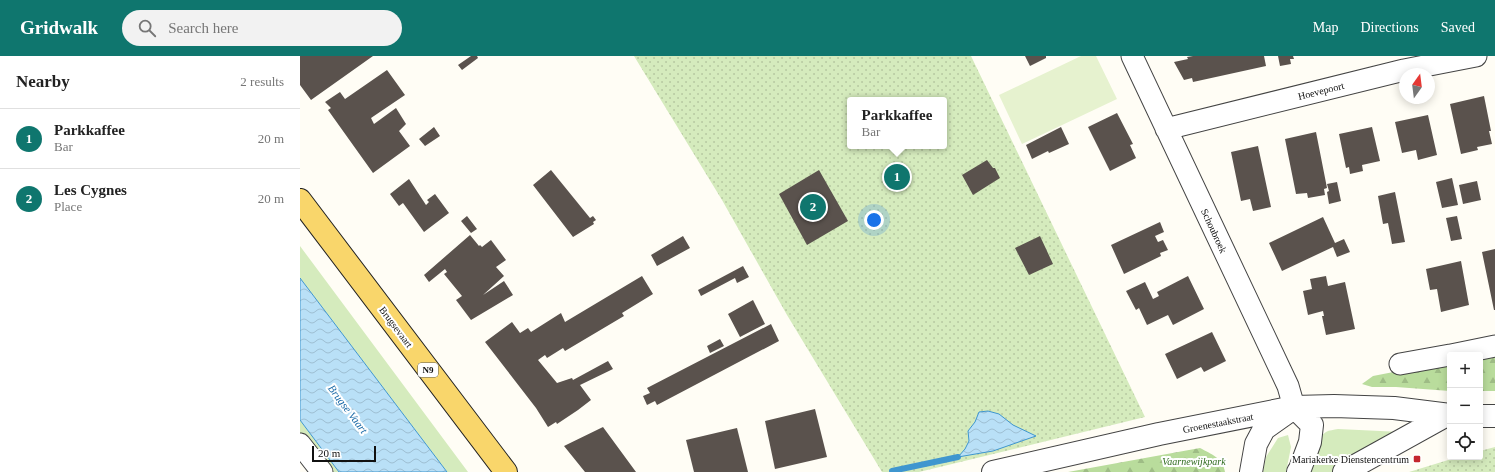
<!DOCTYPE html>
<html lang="en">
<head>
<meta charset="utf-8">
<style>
	:root { --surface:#fff; --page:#f2f2f2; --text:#222; --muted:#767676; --line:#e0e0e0; --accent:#0f766e }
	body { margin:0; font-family:Georgia,serif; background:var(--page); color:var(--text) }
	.controls { position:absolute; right:12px; bottom:12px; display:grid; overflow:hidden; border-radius:4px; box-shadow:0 2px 10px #0003 }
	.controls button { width:36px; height:36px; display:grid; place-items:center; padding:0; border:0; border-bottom:1px solid var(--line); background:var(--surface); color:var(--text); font:20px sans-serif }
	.compass { position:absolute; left:1099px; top:12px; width:36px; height:36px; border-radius:50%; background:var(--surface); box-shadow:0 2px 10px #0003; rotate:14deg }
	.scale { position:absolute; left:12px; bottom:10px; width:64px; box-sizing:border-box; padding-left:4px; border:2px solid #111; border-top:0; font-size:11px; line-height:14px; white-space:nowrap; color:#111; -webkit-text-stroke:3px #fff; paint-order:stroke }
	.you { position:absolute; left:574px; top:164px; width:14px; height:14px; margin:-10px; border:3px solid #fff; border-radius:50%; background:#1a73e8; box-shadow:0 0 0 6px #1a73e833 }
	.badge { display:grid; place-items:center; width:26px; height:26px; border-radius:50%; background:var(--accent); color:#fff; font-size:13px; font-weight:700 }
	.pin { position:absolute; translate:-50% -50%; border:2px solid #fff; box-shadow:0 1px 4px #0006 }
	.popup { position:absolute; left:547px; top:41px; width:100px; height:52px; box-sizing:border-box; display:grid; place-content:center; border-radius:4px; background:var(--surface); filter:drop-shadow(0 1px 3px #0005); font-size:13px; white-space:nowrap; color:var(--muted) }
	.popup b { font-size:15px; color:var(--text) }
	.popup::after { content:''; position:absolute; left:50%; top:100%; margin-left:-8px; border:8px solid transparent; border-top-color:var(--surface) }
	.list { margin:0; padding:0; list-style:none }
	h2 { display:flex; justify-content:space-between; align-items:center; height:52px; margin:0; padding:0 16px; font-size:17px }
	h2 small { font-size:13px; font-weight:400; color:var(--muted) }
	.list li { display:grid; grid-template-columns:26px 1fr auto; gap:12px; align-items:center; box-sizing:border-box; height:60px; padding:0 16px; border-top:1px solid var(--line) }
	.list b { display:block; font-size:15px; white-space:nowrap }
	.list p { margin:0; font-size:13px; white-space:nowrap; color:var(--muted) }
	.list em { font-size:13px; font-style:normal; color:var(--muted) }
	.icon { flex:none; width:22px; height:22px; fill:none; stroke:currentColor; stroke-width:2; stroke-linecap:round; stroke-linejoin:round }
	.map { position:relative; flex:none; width:1195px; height:416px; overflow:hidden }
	header { display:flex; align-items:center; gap:24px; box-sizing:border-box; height:56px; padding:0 20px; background:var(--accent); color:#fff }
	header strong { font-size:19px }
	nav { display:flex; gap:22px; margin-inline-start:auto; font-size:14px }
	.search { width:280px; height:36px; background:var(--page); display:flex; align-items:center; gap:10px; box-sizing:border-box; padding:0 14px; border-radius:22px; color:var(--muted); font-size:15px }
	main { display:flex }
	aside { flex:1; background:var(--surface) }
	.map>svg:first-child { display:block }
</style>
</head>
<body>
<header>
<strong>Gridwalk</strong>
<div class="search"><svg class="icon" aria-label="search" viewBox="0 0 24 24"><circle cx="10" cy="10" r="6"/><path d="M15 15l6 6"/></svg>Search here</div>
<nav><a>Map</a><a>Directions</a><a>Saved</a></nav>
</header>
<main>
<aside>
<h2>Nearby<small>2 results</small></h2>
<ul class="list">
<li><span class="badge">1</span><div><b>Parkkaffee</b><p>Bar</p></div><em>20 m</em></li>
<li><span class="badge">2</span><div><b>Les Cygnes</b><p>Place</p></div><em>20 m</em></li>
</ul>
</aside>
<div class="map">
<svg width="1195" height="416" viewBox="0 0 1195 416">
	<defs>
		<pattern id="forest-firs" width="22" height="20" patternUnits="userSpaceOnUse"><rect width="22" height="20" fill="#b9dc9c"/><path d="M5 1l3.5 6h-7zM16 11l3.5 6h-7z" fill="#9ebc85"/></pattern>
		<pattern id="park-dots" width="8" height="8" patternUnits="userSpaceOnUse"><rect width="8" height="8" fill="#d5ebbd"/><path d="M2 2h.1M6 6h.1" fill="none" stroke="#b6c8a1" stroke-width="1.8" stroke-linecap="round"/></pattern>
		<pattern id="water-waves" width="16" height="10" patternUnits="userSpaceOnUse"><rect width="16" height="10" fill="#b9e0f7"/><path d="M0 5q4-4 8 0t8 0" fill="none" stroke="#9ebfd3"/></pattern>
	</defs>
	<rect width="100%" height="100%" fill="#fffdf5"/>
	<path fill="#d5ebbd" d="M 0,190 L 168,416 L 147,416 L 0,222 Z
		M 0,364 L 39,416 L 30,416 L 0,378 Z
		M 1038,373 L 1101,376 L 1032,416 L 1011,416 C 1010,403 1013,384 1026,376 C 1029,374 1034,374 1038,373 Z
		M 988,379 L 991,391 L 986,416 L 963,416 L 966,401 L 978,382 Z"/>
	<path fill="url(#forest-firs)" d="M 1195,295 L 1195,335 L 1180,335 L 1180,299 Z
		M 1150,305 L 1150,335 L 1096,331 L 1072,331 L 1062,328 L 1073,320 Z
		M 900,392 C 911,398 923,402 925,416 L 768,416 Z"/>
	<path fill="url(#park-dots)" fill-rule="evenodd" d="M 334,0 L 671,0 L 845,361 L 619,416 L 582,416 L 487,259 L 422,144 ZM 550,44 L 644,44 L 644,90 L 550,90 Z
		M 1195,391 L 1195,416 L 1109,416 L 1158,401 L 1180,401 L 1180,395 Z"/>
	<path fill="#e6f2cf" d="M 781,0 L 796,0 L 817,43 L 722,88 L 699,39 Z"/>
	<path fill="url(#water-waves)" stroke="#3f96cf" d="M 0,222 L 147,416 L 39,416 L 0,364 Z
		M 688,355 L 699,358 L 713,369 L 736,380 L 693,395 L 658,401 L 665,393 L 669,385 L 668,375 L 675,366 L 679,356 Z"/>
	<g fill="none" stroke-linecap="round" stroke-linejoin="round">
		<path stroke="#3f96cf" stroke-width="6" d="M 592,415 L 658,401"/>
	</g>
	<path fill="#5a524d" d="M 0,0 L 73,0 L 11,44 L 0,29 Z
		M 171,0 L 177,0 L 178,2 L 162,14 L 158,9 Z
		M 725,0 L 746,0 L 746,2 L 730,10 Z
		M 893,0 L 964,0 L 966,10 L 893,26 L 892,22 L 884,24 L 874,6 L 888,3 L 887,1 Z
		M 978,0 L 993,0 L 994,3 L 990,3 L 991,8 L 980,10 Z
		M 87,14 L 105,39 L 71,62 L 74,68 L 96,52 L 106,68 L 99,75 L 110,90 L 73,117 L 28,54 L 31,52 L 25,46 L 40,36 L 45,43 Z
		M 1184,40 L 1191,75 L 1189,75 L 1192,88 L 1177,91 L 1178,94 L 1161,98 L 1150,48 Z
		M 817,57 L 833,88 L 830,89 L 836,102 L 810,115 L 788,71 Z
		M 1128,59 L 1137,99 L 1118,104 L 1116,94 L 1102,97 L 1095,66 Z
		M 134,71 L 140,80 L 125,90 L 119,83 Z
		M 761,71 L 769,88 L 749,97 L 748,95 L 732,103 L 726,89 Z
		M 1072,71 L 1080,105 L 1062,109 L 1063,115 L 1050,118 L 1049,111 L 1046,112 L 1039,78 Z
		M 1016,76 L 1027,132 L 1024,133 L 1025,139 L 1008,142 L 1007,137 L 996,138 L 985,83 Z
		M 958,90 L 971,151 L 953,155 L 950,143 L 941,145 L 931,96 Z
		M 687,104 L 693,112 L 695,112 L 700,122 L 673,139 L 662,119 Z
		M 251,114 L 290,162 L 293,160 L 296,164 L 293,166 L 294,168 L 273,181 L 233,129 Z
		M 519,114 L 548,165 L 507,189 L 479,138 Z
		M 1152,122 L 1158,149 L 1142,152 L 1136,126 Z
		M 109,123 L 126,149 L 129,146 L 127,144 L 135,138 L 149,157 L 124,176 L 103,147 L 99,150 L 90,138 Z
		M 1177,125 L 1181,144 L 1163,148 L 1159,129 Z
		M 1037,126 L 1041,145 L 1029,148 L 1027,136 L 1029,135 L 1027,128 Z
		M 1095,136 L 1105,186 L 1092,188 L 1088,167 L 1083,168 L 1078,140 Z
		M 167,160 L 177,173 L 171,177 L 161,165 Z
		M 1157,160 L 1162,183 L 1151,185 L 1146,162 Z
		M 1023,161 L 1035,187 L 1044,183 L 1050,196 L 1037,201 L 1033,191 L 982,215 L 969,187 Z
		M 860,166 L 864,176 L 855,180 L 858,186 L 863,184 L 868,194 L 860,197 L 861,200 L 824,218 L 811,189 Z
		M 170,179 L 179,190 L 180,189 L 182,191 L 191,184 L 206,204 L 196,211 L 204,220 L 183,239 L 204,225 L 213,239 L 171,264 L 156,244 L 162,240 L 144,218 L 147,216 L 145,213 L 129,226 L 124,219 Z
		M 383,180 L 390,192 L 357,210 L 351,199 Z
		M 740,180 L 753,208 L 729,219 L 715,192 Z
		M 1195,193 L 1195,254 L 1194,254 L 1182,196 Z
		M 1161,205 L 1169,249 L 1141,256 L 1137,233 L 1130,234 L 1126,213 Z
		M 443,210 L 449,221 L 437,227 L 435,222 L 401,240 L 398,234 Z
		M 342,220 L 353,238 L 322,257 L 324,260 L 265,295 L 263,292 L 247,302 L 245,299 L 238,304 L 257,327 L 272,322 L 273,324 L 308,305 L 313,313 L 280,329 L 291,344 L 278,354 L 257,368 L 256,366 L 248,371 L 236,352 L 185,286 L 212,266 L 220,277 L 228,272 L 231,276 L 261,257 L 265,266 Z
		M 888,220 L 904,253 L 873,269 L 868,259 L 847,269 L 839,252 L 836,254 L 826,235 L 845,226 L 853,243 L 859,240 L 857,236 Z
		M 1026,220 L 1028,230 L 1045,226 L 1055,273 L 1026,279 L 1022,260 L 1024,260 L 1023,255 L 1008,259 L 1003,235 L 1012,233 L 1010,223 Z
		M 453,244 L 465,268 L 440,281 L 428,258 Z
		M 471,268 L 479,285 L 357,349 L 355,345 L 347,349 L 343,340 L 350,337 L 347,332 Z
		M 912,276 L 926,305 L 904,316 L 901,311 L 877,323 L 865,298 Z
		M 420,283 L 424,290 L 410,297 L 407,290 Z
		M 515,353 L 527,401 L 475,413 L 465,365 Z
		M 303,371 L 336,416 L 285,416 L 264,390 Z
		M 437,372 L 448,416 L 394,416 L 386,384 Z"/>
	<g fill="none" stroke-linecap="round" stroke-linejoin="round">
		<g stroke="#444" stroke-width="23">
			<path id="minor" d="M 832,0 L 988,330 L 994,351
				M 866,73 L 1104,14 L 1176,0
				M 1151,299 L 1195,290
				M 1100,308 L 1150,299
				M 0,388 L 22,416"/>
		</g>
		<g stroke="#444" stroke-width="24">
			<path id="tertiary" d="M 994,351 L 1012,369 L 1010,386 L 1000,413 L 998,416
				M 1180,360 L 1195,360
				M 693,416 L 859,378 L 994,351 L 1034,350 L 1094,352 L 1150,359
				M 951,416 L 956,388 L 964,373 L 988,356
				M 1044,416 L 1147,359"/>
		</g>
		<g stroke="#222" stroke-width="24">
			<path id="primary" d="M 0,144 L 206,416"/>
		</g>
		<use href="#minor" stroke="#fff" stroke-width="21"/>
		<use href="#tertiary" stroke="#fff" stroke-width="22"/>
		<use href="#primary" stroke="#f9d66b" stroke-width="22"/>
	</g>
	<rect fill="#c4262e" stroke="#fff" stroke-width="1.5" x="1113" y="399" width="8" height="8" rx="2"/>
	<g text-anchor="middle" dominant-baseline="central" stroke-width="4" stroke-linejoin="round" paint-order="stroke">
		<rect fill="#fff" stroke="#585858" stroke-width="1" x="118" y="307" width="20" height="14" rx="3"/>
		<g font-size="9" font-weight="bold" fill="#111">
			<text x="128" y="314">N9</text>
		</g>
		<g font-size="10" fill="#111" stroke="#fff">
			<text transform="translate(1021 35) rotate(-14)">Hoevepoort</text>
			<text transform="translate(914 175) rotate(65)">Schoubroek</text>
			<text transform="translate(96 271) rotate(53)">Brugsevaart</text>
			<text transform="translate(918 367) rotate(-11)">Groenestaakstraat</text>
		</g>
		<g font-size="10" fill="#111" stroke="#fff" text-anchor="end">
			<text x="1109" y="403">Mariakerke Dienstencentrum</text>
		</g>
		<g font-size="10" font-style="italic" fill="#2f6b1f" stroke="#fff">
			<text x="894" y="405">Vaarnewijkpark</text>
		</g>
		<g font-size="11" font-style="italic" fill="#1768a6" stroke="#fff">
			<text transform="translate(48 353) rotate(53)">Brugse Vaart</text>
		</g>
	</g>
</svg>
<div class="controls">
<button>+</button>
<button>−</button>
<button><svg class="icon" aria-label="locate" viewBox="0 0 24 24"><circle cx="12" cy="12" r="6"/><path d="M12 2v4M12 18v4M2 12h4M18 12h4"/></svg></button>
</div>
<svg class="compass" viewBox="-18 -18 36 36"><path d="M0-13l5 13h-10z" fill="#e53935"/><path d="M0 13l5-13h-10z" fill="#767676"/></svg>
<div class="scale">20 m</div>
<div class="you"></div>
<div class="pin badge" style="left:597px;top:121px">1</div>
<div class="popup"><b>Parkkaffee</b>Bar</div>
<div class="pin badge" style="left:513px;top:151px">2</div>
</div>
</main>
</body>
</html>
